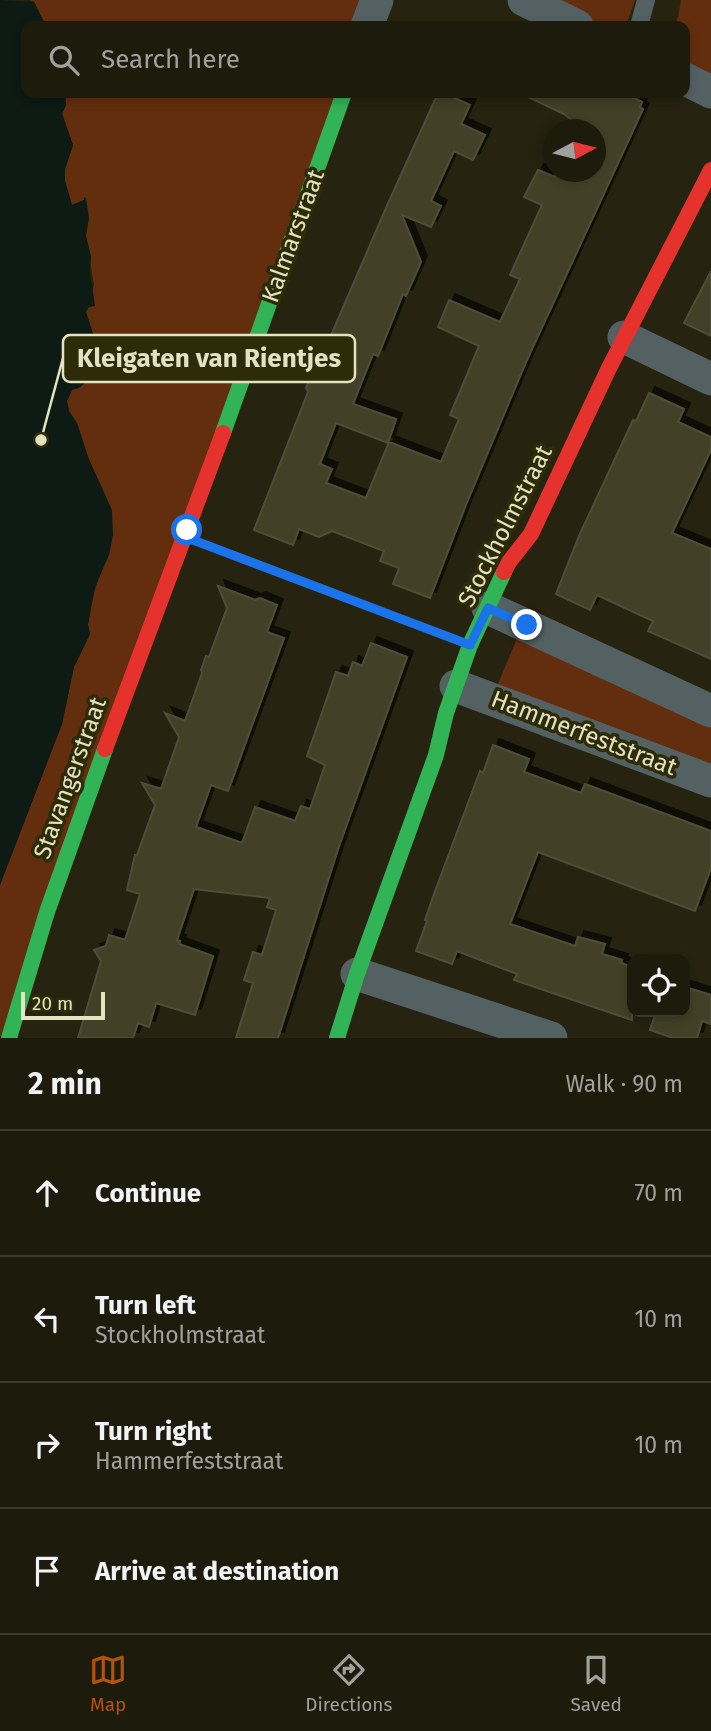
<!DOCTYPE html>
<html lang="en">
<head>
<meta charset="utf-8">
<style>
	:root { --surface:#1c1b0c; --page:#29281a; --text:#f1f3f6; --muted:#a0a19d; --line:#3a392d; --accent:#b45309 }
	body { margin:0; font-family:"Fira Sans",sans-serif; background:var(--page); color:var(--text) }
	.controls { position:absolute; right:21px; bottom:21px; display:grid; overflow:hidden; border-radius:14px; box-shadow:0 4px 10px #0003 }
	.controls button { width:63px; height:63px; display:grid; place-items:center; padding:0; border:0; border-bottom:2px solid var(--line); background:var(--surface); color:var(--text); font:35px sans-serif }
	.compass { position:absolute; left:543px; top:119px; width:63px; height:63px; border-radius:50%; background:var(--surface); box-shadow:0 4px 10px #0003; rotate:83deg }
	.scale { position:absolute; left:21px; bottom:18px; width:84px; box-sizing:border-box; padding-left:7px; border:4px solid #e3e2c1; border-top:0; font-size:19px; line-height:24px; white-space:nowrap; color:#e3e2c1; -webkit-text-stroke:5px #2e2c08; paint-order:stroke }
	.stop { position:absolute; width:21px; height:21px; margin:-16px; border:5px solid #1a73e8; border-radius:50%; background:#fff }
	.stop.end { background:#1a73e8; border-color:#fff; box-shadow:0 2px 7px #0008 }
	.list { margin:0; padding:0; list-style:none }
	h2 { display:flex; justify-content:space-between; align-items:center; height:91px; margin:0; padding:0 28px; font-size:30px }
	h2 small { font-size:23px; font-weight:400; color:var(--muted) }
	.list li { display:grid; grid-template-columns:46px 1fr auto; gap:21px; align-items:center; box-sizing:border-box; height:126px; padding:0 28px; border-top:2px solid var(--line) }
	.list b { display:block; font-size:26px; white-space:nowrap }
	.list p { margin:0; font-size:23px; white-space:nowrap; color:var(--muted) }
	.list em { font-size:23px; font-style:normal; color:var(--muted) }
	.icon { flex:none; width:38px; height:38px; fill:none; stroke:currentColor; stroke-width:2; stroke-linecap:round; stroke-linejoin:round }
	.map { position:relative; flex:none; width:711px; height:1038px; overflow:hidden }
	.search { position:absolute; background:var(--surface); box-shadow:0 4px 10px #0003; left:21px; right:21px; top:21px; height:77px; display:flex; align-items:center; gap:18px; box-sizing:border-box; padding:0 24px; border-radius:14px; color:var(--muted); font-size:26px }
	.sheet { height:595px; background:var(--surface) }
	nav { display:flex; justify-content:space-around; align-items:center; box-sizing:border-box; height:98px; border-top:2px solid var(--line); background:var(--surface); font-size:19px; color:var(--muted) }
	nav a { display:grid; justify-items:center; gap:4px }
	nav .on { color:var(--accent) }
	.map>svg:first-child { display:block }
</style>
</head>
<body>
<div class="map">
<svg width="711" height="1038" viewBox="0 0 711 1038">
	<defs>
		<filter id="shadow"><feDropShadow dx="6" dy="-6" stdDeviation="0" flood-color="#0009"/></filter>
	</defs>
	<rect width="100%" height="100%" fill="#262410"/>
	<path fill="#632e0e" d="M 30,0 L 369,0 L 360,26 L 46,26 L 34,2 Z
		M 549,0 L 635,0 L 626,26 L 602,26 Z
		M 681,0 L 711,0 L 711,79 L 685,67 L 685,26 L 674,26 L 678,17 Z
		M 65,93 L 336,93 L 0,1038 L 0,885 L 62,724 L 74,667 L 90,634 L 88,625 L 92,599 L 101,571 L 88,457 L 77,423 L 69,411 L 67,401 L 72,390 L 98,372 L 94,338 L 86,312 L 94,285 L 86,236 L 84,200 L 72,205 L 65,181 L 65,169 L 73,145 L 62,113 L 66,105 Z
		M 520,631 L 711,719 L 711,772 L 495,691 Z"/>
	<path fill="#0d1b14" d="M 0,0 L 34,2 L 46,26 L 26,26 L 26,93 L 65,93 L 66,105 L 62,114 L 73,145 L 65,169 L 65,181 L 72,205 L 84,200 L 84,197 L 86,198 L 89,218 L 86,236 L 91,256 L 90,272 L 95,306 L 89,307 L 86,312 L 96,343 L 94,347 L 98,372 L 79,388 L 72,390 L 67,401 L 69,411 L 77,423 L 88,457 L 112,510 L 113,535 L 109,555 L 95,587 L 88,625 L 90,634 L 74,667 L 62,724 L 0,885 Z"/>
	<path fill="#424028" stroke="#504e38" stroke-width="2" filter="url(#shadow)" d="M 438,93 L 444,93 L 470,105 L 461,124 L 485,135 L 473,160 L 454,151 L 431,201 L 441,206 L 431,227 L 402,215 L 421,262 L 406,296 L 403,294 L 378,356 L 373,354 L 353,404 L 396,419 L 388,443 L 336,423 L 320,464 L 332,469 L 326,483 L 366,498 L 389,442 L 441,462 L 459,419 L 450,415 L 479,346 L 438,327 L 449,300 L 500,322 L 520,279 L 510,275 L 542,205 L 524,197 L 538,170 L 555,177 L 557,172 L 596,172 L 596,130 L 578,130 L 579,126 L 564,114 L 520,93 L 624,93 L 642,102 L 640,107 L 643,109 L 526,362 L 467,502 L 430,598 L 393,584 L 399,568 L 380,561 L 384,551 L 332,531 L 319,537 L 299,529 L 293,545 L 254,530 L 308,392 L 306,388 L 310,379 L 313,377 L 386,208 Z
		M 711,271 L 711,336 L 684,323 Z
		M 649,393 L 684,409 L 678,422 L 711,437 L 711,450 L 672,533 L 711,549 L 711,659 L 648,631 L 653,621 L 597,595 L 590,610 L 556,594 L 579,536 L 633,420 L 636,421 Z
		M 218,586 L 255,600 L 260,598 L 277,605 L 267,632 L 284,638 L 228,791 L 211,785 L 196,827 L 242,843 L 255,807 L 295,821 L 301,806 L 310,809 L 325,765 L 307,756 L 336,672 L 348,676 L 353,662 L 362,666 L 371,643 L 407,657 L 338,849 L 278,1038 L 236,1038 L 253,983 L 244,980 L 253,952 L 262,955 L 276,910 L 267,907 L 270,898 L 194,889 L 177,940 L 180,941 L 179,944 L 213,956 L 195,1015 L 156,1003 L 149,1027 L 138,1023 L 133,1038 L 78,1038 L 101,961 L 94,950 L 106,946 L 109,935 L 125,940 L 140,894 L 127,890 L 135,855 L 137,855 L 155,805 L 142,783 L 161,789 L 179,737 L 165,713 L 185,721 L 202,673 L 201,670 L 206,656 L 209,657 L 227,608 Z
		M 493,745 L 529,759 L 524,772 L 581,793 L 585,784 L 711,831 L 711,868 L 695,911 L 538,852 L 510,924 L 575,946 L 578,937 L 605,944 L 602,954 L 622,960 L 621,963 L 632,967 L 632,1020 L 514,980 L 517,974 L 457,951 L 452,964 L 416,951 L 427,921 L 425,920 L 434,894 L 480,771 L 483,773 Z
		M 685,987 L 711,995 L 711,1024 L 702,1021 L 697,1038 L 673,1038 L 650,1030 L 656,1012 L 685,1012 Z"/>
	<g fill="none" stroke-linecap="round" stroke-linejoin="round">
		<path stroke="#555d58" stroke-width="4.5" stroke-dasharray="3.5 3.5" stroke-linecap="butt" d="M 215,549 L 440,633"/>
		<path stroke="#546163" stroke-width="18" d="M 639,26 L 646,0"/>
		<path stroke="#546163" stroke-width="33" d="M 524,0 L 577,26
			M 367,26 L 377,0
			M 685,79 L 711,92
			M 624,337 L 711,379
			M 488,608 L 711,711
			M 456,686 L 711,781
			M 357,974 L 551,1038"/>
		<path stroke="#30b455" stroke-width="16" d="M 223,433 L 344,93
			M 9,1038 L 47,912 L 105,749
			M 337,1038 L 357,974 L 436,755 L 446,713 L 470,645 L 504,572"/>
		<path stroke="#e5322d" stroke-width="16" d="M 504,572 L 509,562 L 531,534 L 609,368 L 711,170
			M 105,749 L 223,433"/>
	</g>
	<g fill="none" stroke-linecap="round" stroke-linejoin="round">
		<path stroke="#1a73e8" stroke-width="9" d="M 187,530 L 185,537 L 470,645 L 488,608 L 527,625"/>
	</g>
	<g text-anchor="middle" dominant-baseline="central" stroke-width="7" stroke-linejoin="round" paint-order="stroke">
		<g font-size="24" fill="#e3e2c1" stroke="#2e2c08">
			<text transform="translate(293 236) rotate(-70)">Kalmarstraat</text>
			<text transform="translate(505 526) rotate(-63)">Stockholmstraat</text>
			<text transform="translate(584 733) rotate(21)">Hammerfeststraat</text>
			<text transform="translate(70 778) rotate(-70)">Stavangerstraat</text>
		</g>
	</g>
	<path fill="none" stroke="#e3e2c1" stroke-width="2.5" d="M41 440L63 358"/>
	<circle fill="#e3e2c1" stroke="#2e2c08" stroke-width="2.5" cx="41" cy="440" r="7"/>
	<rect fill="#2e2c08" stroke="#e3e2c1" stroke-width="2.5" x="63" y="335" width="292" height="47" rx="7"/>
	<g font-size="26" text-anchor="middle" font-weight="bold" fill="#e3e2c1">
		<text x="209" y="367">Kleigaten van Rientjes</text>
	</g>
</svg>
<div class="controls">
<button><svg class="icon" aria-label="locate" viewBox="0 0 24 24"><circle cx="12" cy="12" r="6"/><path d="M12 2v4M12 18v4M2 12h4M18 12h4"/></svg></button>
</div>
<svg class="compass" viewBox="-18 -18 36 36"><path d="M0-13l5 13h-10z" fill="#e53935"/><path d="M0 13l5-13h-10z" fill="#a0a19d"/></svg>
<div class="scale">20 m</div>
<div class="stop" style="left:187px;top:530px"></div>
<div class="stop end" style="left:527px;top:625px"></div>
<div class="search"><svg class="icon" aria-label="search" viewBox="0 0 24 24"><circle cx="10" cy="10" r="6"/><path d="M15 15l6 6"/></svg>Search here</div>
</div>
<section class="sheet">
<h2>2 min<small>Walk · 90 m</small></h2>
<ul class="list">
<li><svg class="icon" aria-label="ahead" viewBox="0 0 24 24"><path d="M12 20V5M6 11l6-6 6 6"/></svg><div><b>Continue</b></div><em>70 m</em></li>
<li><svg class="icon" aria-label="left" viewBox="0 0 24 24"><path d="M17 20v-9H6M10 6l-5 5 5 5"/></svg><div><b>Turn left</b><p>Stockholmstraat</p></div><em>10 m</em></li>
<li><svg class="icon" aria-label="right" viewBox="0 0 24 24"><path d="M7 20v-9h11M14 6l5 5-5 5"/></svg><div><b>Turn right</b><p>Hammerfeststraat</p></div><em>10 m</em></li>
<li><svg class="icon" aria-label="arrive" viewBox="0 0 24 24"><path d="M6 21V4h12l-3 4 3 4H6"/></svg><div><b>Arrive at destination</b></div></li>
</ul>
</section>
<nav>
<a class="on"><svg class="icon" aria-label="map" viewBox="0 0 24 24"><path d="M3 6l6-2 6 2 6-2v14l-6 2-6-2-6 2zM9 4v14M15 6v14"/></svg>Map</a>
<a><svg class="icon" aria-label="directions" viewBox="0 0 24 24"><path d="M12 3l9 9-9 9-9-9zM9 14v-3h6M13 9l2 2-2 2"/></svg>Directions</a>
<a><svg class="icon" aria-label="saved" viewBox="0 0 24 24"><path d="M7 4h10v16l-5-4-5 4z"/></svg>Saved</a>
</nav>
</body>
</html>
